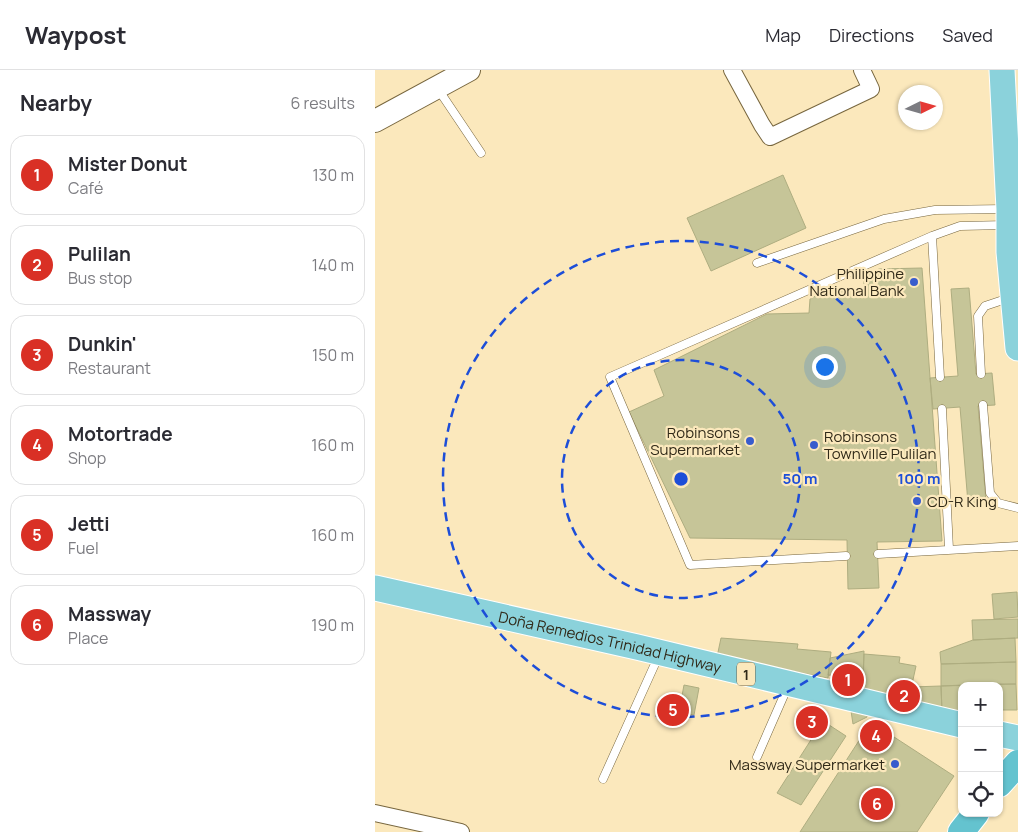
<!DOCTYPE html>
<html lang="en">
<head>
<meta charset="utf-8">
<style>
	:root { --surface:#fff; --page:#f2f2f3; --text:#2b2b33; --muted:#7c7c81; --line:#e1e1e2; --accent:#d93025 }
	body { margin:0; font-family:Manrope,sans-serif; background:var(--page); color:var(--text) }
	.controls { position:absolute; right:15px; bottom:15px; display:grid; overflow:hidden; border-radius:10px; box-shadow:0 1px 4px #0004 }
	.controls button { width:45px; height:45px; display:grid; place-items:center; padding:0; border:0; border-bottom:1px solid var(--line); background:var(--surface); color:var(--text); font:25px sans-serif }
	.compass { position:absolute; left:523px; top:15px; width:45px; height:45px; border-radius:50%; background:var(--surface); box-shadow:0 1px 4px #0004; rotate:85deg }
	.you { position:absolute; left:449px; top:296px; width:18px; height:18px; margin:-12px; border:4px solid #fff; border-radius:50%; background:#1a73e8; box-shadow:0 0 0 8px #1a73e833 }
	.badge { display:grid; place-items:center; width:32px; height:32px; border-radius:50%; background:var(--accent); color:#fff; font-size:16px; font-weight:700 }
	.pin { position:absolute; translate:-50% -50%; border:2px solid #fff; box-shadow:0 1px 5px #0006 }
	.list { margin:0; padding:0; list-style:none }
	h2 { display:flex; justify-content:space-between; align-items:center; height:65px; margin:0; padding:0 20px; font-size:21px }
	h2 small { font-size:16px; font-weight:400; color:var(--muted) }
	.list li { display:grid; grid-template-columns:32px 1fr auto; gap:15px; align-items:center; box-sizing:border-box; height:80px; margin:0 10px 10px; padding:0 10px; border:1px solid var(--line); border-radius:15px }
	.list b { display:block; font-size:19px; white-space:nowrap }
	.list p { margin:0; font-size:16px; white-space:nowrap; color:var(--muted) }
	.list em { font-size:16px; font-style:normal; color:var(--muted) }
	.icon { flex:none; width:28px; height:28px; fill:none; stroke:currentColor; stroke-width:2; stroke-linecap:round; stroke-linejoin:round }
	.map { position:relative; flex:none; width:643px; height:762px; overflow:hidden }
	header { display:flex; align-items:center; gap:30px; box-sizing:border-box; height:70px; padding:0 25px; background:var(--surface); border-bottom:1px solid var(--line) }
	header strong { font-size:24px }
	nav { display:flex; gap:28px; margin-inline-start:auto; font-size:18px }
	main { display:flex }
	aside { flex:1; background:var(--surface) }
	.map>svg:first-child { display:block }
</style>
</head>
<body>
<header>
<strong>Waypost</strong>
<nav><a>Map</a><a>Directions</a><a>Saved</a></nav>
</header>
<main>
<aside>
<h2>Nearby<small>6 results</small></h2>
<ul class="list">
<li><span class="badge">1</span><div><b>Mister Donut</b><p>Café</p></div><em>130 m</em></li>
<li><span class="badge">2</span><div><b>Pulilan</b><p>Bus stop</p></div><em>140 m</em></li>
<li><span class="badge">3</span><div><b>Dunkin'</b><p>Restaurant</p></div><em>150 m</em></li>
<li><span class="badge">4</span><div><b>Motortrade</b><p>Shop</p></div><em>160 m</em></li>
<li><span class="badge">5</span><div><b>Jetti</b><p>Fuel</p></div><em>160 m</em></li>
<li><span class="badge">6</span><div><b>Massway</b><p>Place</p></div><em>190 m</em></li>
</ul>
</aside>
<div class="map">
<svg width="643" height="762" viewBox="0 0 643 762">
	<rect width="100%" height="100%" fill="#fbe8bc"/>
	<path fill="#c6c598" stroke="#aead80" d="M 408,105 L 431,158 L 336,201 L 312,148 Z
		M 547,198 L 567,471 L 502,472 L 504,518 L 473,519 L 472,470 L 315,468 L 254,342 L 289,326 L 279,300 L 392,244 L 434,243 L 435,229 L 448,222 L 489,221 L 489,205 L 504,199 Z
		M 594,218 L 601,304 L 617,303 L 620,335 L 603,336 L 611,432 L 593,433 L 585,337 L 558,339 L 555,308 L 583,306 L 576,219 Z
		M 642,522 L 643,547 L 619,549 L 617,524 Z
		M 643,549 L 643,568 L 598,570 L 597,550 Z
		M 346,568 L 423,574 L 422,579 L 456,582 L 453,608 L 342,587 Z
		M 640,568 L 641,592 L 566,594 L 565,582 L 598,570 Z
		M 489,581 L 488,609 L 453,605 L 455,588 Z
		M 489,584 L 525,587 L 524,593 L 541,596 L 534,628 L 488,619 Z
		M 641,592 L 641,614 L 566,616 L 566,594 Z
		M 612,614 L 641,614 L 642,640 L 624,640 L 624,616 L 612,616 Z
		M 612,614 L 612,616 L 587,616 L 587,642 L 567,642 L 566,616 Z
		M 309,615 L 324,618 L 319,645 L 304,642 Z
		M 566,616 L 567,642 L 532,633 L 536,617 Z
		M 476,641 L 492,643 L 492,647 L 478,654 Z
		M 448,651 L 471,666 L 426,735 L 402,723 Z
		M 496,652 L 579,706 L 542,762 L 425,762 Z"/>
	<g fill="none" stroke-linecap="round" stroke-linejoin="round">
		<g stroke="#77663e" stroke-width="9">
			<path id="service" d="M 63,19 L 106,83
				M 557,166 L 565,307
				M 382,193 L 509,149 L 560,140 L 630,139
				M 606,304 L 603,246 L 610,236 L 634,228
				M 608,335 L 615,423 L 623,433 L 643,438
				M 567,339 L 574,479
				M 503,484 L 643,476
				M 471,486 L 315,495 L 235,307 L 557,166 L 585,156 L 631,155
				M 382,687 L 413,616
				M 228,709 L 284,585"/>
		</g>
		<g stroke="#77663e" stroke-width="18">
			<path id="minor" d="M 357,0 L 387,55 L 395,67 L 496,19 L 487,0
				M 0,743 L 86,762"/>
		</g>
		<g stroke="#77663e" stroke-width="24">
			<path id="secondary" d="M 0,51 L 94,0"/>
		</g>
		<g stroke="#fff" stroke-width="27">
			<g id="primary">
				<path d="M 627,0 L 634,139 L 634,182 L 643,278"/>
				<path id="s1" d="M 0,518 L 262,577 L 587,655"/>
				<path d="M 624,664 L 643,668"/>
			</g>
		</g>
		<g stroke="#fff" stroke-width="28">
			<path id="trunk" d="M 624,714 L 643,693
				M 586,762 L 601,743"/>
		</g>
		<use href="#service" stroke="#fff" stroke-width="8"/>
		<use href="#minor" stroke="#fff" stroke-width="16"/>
		<use href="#secondary" stroke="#fff" stroke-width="22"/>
		<use href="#primary" stroke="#8bd2db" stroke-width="25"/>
		<use href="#trunk" stroke="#64c3cf" stroke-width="26"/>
	</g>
	<g fill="none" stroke="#1d4ed8" stroke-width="2.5" stroke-dasharray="9 6">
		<circle cx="306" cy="409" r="119"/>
		<circle cx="306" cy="409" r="238"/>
	</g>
	<g fill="#395ccd" stroke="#fbe8bc" stroke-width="2">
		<circle cx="539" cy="212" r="5"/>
		<circle cx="375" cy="371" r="5"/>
		<circle cx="439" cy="375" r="5"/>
		<circle cx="542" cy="431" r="5"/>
		<circle cx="520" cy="694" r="5"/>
	</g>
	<g text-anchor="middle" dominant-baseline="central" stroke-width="4.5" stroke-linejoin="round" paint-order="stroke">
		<rect fill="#fbe8bc" stroke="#6d6249" stroke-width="1" x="362" y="592.5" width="18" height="23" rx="4"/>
		<g font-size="14" font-weight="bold" fill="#302918">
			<text x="371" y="604">1</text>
		</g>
		<g font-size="15" fill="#302918" stroke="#fbe8bc" text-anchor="end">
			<text x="529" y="203">Philippine<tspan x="529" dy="17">National Bank</tspan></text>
			<text x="365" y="362">Robinsons<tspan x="365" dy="17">Supermarket</tspan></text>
			<text x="449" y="366" text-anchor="start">Robinsons<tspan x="449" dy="17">Townville Pulilan</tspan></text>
			<text x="552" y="431" text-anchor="start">CD-R King</text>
			<text x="510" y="694">Massway Supermarket</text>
		</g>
		<g font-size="15" fill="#302918" stroke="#fbe8bc">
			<text stroke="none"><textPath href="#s1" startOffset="241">Doña Remedios Trinidad Highway</textPath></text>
		</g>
	</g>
	<circle cx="306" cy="409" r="8" fill="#1d4ed8" stroke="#fbe8bc" stroke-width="2.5"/>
	<g font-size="15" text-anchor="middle" font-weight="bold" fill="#1d4ed8" stroke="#fbe8bc" stroke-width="4.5" stroke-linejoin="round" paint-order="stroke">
		<text x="425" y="414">50 m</text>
		<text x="544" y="414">100 m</text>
	</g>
</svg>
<div class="controls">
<button>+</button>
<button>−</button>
<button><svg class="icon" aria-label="locate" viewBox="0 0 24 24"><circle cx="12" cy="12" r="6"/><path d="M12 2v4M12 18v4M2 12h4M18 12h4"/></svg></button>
</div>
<svg class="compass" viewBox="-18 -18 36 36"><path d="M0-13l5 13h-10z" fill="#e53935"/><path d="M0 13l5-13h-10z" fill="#7c7c81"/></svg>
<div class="you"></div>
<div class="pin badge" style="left:473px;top:610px">1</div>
<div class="pin badge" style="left:529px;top:626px">2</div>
<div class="pin badge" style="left:437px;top:652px">3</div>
<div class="pin badge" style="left:501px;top:666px">4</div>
<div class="pin badge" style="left:298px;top:640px">5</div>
<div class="pin badge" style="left:502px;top:734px">6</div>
</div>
</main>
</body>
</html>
